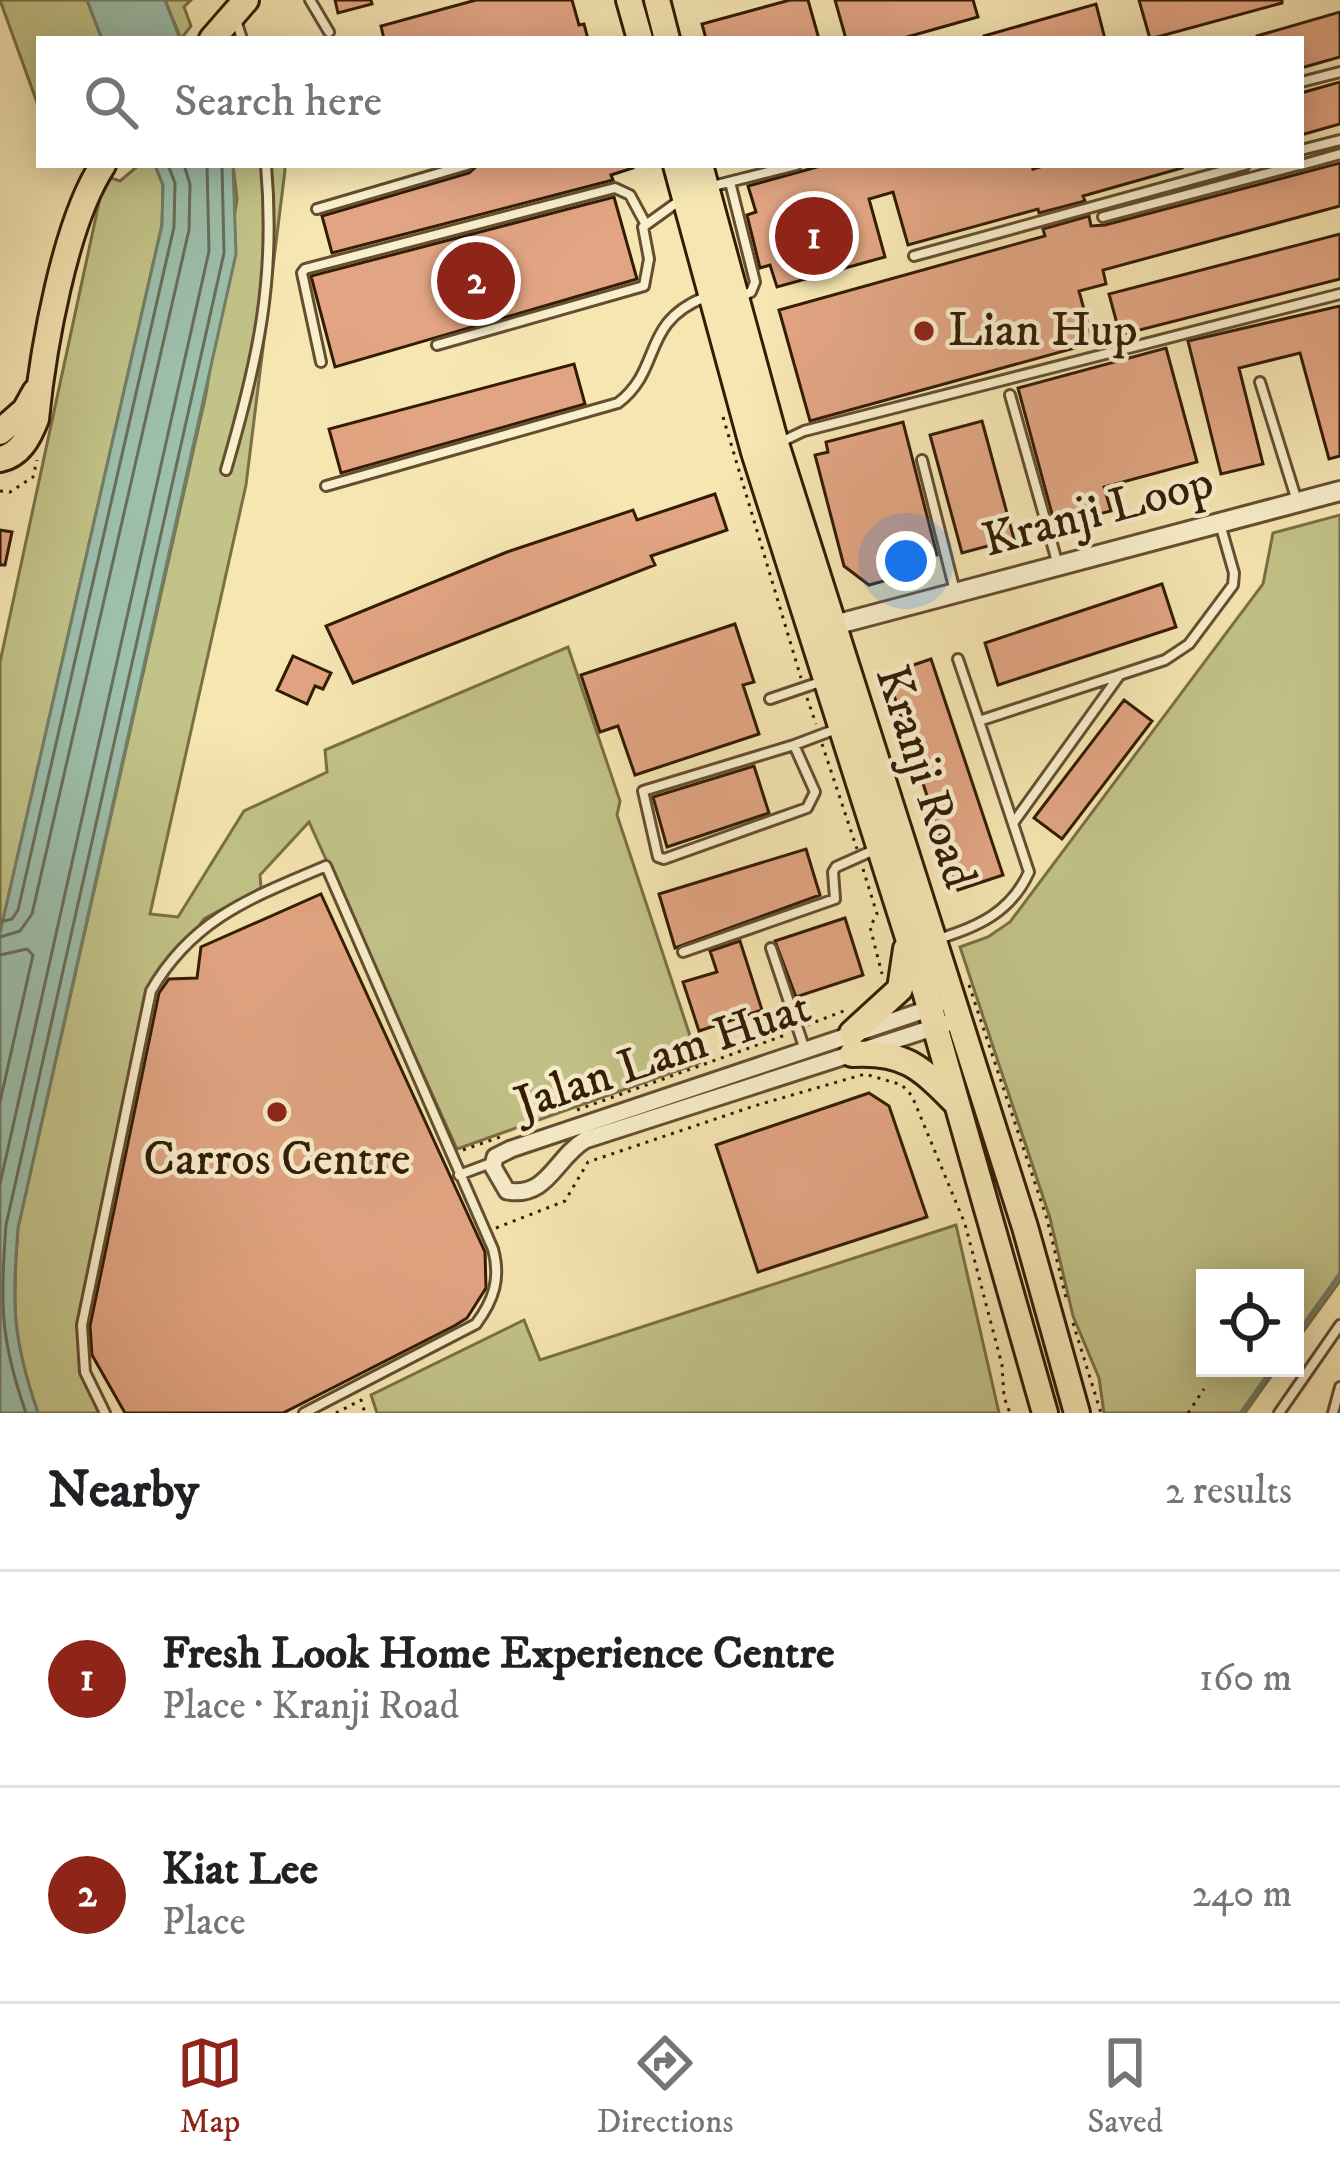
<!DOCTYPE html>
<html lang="en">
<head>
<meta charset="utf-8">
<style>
	:root { --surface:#fff; --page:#f6f6f6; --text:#202124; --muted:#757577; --line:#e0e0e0; --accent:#8f2418 }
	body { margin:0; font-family:"IM FELL DW Pica",serif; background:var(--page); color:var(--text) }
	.controls { position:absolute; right:36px; bottom:36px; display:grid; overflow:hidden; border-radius:0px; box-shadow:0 6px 30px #0003 }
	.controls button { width:108px; height:108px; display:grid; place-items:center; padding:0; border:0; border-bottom:3px solid var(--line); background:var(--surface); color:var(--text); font:60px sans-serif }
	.you { position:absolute; left:906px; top:561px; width:42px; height:42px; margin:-30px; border:9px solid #fff; border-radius:50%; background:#1a73e8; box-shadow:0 0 0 18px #1a73e833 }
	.badge { display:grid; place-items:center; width:78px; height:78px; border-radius:50%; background:var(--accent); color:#fff; font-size:39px; font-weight:700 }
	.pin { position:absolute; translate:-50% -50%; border:6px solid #fff; box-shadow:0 3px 12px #0006 }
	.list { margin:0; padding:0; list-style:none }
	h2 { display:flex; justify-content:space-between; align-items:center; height:156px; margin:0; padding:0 48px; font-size:51px }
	h2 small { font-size:39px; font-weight:400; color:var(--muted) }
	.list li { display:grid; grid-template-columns:78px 1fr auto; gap:36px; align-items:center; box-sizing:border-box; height:216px; padding:0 48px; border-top:3px solid var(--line) }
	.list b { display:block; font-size:45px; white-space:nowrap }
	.list p { margin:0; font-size:39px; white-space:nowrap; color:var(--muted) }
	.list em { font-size:39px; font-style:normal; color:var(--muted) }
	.icon { flex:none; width:66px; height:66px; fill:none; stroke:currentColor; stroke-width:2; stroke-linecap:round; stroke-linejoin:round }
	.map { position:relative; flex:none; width:1340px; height:1413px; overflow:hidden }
	.search { position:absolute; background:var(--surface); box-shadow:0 6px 30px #0003; left:36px; right:36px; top:36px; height:132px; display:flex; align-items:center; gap:30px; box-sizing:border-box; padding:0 42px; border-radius:0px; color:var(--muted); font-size:45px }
	.sheet { height:588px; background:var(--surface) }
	nav { display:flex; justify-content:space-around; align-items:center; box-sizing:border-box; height:168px; border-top:3px solid var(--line); background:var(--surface); font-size:33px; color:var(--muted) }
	nav a { display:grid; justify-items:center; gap:6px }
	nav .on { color:var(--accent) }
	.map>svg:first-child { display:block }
</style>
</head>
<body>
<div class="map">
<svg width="1340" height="1413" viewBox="0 0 1340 1413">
	<rect width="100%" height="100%" fill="#f6e6b2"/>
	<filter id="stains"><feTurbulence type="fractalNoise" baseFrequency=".00167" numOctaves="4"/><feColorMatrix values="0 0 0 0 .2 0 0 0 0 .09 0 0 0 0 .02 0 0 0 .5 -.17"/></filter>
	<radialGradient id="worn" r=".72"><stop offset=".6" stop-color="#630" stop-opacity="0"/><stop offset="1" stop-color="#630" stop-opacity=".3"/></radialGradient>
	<path fill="#c2c388" stroke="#7a6f46" stroke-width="3" d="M 0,0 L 87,0 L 102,39 L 39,39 L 39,108 Z
		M 165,0 L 191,0 L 184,7 L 191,26 L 181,39 Z
		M 139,165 L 155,165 L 163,185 L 162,225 L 0,933 L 0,662 L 100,198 L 111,178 L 120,181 Z
		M 233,165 L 284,165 L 285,170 L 246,485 L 150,914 L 178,917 L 244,811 L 327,772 L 325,750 L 568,647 L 620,801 L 617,815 L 699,1063 L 457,1149 L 309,822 L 260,875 L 261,888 L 204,919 L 151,991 L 85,1300 L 81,1354 L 105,1413 L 38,1413 C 12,1338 12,1306 18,1228 L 206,394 L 237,199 Z
		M 1340,515 L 1340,1281 L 1295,1343 L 1295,1278 L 1205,1278 L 1205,1368 L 1277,1368 L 1245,1413 L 1104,1413 L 1099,1378 L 1073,1316 L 1050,1218 L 960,947 L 988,937 L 1010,922 L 1263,584 L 1273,533 Z
		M 956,1225 L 999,1413 L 377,1413 L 371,1395 L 524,1320 L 540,1360 Z"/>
	<path fill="#9dc0ad" stroke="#737e6a" stroke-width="3" d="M 87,0 L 165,0 L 180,39 L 102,39 Z
		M 155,165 L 233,165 L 236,254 L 18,1228 C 12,1306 12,1338 38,1413 L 0,1413 L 0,933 L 162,225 L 163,185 Z"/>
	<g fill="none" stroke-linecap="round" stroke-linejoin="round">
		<path stroke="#686e59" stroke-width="3" d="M 0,922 L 12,919 L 18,910 L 174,227 L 175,183 L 168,165
			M 0,937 L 20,931 L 32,914 L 189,230 L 190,184 L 184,165
			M 0,955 L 27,949 L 33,955 L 0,1102
			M 0,1184 L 209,251 L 207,165
			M 26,1413 C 0,1339 0,1303 6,1225 L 224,253 L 222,165"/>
		<path stroke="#737e6a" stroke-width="4.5" d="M 1295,1337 L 1340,1274
			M 1241,1413 L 1273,1368"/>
	</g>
	<path fill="#e2a583" stroke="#331b05" stroke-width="3" d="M 335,0 L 371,0 L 372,4 L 338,13 Z
		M 476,0 L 572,0 L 579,25 L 584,24 L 588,39 L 384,39 L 381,26 Z
		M 790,0 L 808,0 L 819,39 L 706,39 L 702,24 Z
		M 835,0 L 973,0 L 978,17 L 900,39 L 846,39 Z
		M 1139,0 L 1282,0 L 1282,3 L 1150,39 Z
		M 1096,4 L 1105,39 L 984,39 L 984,36 Z
		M 1340,12 L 1340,57 L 1301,68 L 1301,39 L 1257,39 L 1257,36 Z
		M 1340,82 L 1340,124 L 1301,135 L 1301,93 Z
		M 1340,163 L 1340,206 L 1103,270 L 1106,284 L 1079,291 L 1093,343 L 810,421 L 779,310 L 1045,236 L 1043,229 L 1089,216 L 1091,226 L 1105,225 Z
		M 478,165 L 633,165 L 633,168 L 611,175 L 613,180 L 332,253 L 322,216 L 469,173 Z
		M 824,165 L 1032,165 L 1033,169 L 1046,165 L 1181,165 L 1182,168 L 1083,196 L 1085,201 L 1039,213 L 1038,209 L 908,245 L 893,192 L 869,199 L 885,257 L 777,287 L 770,265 L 760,268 L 747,215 L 756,212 L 748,186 Z
		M 614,197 L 637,279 L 335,367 L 311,276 Z
		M 1340,234 L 1340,279 L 1120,335 L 1109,294 Z
		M 1340,306 L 1340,456 L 1329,459 L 1300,353 L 1239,368 L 1263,464 L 1221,474 L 1188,341 Z
		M 1166,348 L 1197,462 L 1104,487 L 1111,511 L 1055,525 L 1018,388 Z
		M 574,364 L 585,404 L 341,473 L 329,429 Z
		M 982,421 L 1014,539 L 962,553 L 930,435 Z
		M 903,422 L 937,555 L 903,564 L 906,575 L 869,585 L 844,566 L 815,455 L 828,452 L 826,442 Z
		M 715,494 L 727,530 L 651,556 L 655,565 L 353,683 L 326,626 L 507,552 L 633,510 L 637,520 Z
		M 0,530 L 12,532 L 5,565 L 0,565 Z
		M 1162,584 L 1176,627 L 998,685 L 985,643 Z
		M 735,624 L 754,682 L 743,685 L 759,734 L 635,775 L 618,726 L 600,732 L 581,675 Z
		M 293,656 L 331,673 L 323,689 L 315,686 L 307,704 L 277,690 Z
		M 931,659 L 1003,875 L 958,890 L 887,674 Z
		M 1124,700 L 1152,721 L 1062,839 L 1034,818 Z
		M 754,766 L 769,813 L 667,847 L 653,797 Z
		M 806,849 L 820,895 L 675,948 L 659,894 Z
		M 321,894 L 485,1252 L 486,1288 L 467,1318 L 454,1326 L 283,1413 L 125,1413 L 92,1355 L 90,1326 L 159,993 L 169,979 L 197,978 L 201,947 Z
		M 845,918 L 863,975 L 796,997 L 775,941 Z
		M 740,941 L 762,1010 L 699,1031 L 683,982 L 717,972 L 710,951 Z
		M 869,1093 L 889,1106 L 927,1217 L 758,1272 L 716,1145 Z"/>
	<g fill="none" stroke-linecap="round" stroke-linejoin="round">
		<g stroke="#644e30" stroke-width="14">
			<path id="service" d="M 310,0 L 329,32
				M 236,20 L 242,39
				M 1301,82 L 1340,72
				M 1301,150 L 1340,140
				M 1301,165 L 1340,154
				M 730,182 L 755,282 L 751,292 L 742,296
				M 713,186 L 796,165
				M 317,209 L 467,165
				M 1103,217 L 1299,165
				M 914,256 L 1245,165
				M 437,345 L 644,286 L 649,259 L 643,227 L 679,201
				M 321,362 L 302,273 L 305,269 L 615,188 L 630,195 L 645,223
				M 1260,382 L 1297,501
				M 1010,395 L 1058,565
				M 783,441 L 804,431 L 1340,294
				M 922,460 L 955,591
				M 226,470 C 258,360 276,280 266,165
				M 326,486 L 618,403 C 663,369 640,323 705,297
				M 958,659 L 979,721
				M 770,699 L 823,681
				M 794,745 L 643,791 L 658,857 L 664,859 L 807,808 L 815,792 L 794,745 L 839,728
				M 1014,822 L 1119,676
				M 938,939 C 978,927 1011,912 1029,872 L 979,721 L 1165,660 L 1189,644 L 1233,585 L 1234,573 L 1220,524
				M 771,948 L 804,1047
				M 683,952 L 835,899 L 833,872 L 836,867 L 874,850
				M 459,1175 L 491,1163
				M 105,1413 L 85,1372 L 82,1325 L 151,991 C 193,918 253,897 326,866 L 493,1249 C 501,1278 494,1300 476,1324 L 304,1413
				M 1279,1413 L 1340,1325
				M 1333,1413 L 1340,1387"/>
		</g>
		<g stroke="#644e30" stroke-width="21">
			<path id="minor" d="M 937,1006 L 511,1149 L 495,1157 L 493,1167 L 507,1191 C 548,1198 555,1158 585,1140 L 957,1020"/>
		</g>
		<g stroke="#644e30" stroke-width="24">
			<path id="tertiary" d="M 823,628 L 1340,491"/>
		</g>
		<g stroke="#331b05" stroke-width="30">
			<path id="primary" d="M 629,0 L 640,39
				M 657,0 L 667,39
				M 212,39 L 246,0
				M 676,165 L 754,452 L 925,991 L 1045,1413
				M 700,165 L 776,444 L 1025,1227 L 1077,1413
				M 0,432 L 25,410 L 35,392
				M 0,459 C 20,455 29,437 36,419 C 43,349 65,222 103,165
				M 852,1033 L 900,989 L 906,949
				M 852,1054 C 903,1051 920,1066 955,1102"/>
		</g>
		<path stroke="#331b05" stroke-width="3" stroke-dasharray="3 6" stroke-linecap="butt" d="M 723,417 L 801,678
			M 0,491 L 10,492 L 33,477 L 37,460
			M 807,698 L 816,724
			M 822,744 L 857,849
			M 863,869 L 877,914 L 870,927 L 882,974
			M 969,985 L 1047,1219 L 1067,1302
			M 807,1025 L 849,1009
			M 577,1110 L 788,1034
			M 463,1150 L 500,1137
			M 496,1228 L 565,1201 L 588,1162 L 754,1106 L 865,1074 L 902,1085 L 912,1096 L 965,1224 L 1002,1365 L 1004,1397 L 1010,1413
			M 1073,1323 L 1101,1413
			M 336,1413 L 361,1400 L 365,1413
			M 1188,1413 L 1204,1389"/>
		<use href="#service" stroke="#f9efcd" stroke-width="8"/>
		<use href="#minor" stroke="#f9efcd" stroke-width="15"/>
		<use href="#tertiary" stroke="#f9efcd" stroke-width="18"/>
		<use href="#primary" stroke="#f6e6b2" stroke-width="24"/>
	</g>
	<g fill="#8f2418" stroke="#f9efcd" stroke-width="4.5">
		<circle cx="924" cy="331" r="12"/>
		<circle cx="277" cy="1112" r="12"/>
	</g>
	<g text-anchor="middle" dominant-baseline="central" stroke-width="9" stroke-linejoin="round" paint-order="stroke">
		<g font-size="48" fill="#331b05" stroke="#f9efcd" text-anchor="start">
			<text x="948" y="331">Lian Hup</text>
			<text x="277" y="1160" text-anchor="middle">Carros Centre</text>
		</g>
		<g font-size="48" fill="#331b05" stroke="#f9efcd">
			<text transform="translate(1098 512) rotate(-15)">Kranji Loop</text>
			<text transform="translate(925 777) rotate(72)">Kranji Road</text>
			<text transform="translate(663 1056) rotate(-19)">Jalan Lam Huat</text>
		</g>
	</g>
	<rect width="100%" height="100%" filter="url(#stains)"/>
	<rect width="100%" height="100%" fill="url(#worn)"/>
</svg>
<div class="controls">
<button><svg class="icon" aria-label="locate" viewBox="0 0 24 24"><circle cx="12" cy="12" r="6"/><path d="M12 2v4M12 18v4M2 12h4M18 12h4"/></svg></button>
</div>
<div class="you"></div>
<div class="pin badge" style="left:814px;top:236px">1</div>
<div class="pin badge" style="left:476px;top:281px">2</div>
<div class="search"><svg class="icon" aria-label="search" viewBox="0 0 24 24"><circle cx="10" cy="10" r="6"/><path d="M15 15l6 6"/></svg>Search here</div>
</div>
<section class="sheet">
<h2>Nearby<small>2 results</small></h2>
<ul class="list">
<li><span class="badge">1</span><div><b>Fresh Look Home Experience Centre</b><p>Place · Kranji Road</p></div><em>160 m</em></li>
<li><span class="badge">2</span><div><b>Kiat Lee</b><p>Place</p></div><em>240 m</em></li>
</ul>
</section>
<nav>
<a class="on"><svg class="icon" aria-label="map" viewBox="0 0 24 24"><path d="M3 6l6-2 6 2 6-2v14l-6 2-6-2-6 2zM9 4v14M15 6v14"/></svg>Map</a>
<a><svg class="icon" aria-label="directions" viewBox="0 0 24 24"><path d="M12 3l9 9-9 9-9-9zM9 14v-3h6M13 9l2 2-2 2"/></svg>Directions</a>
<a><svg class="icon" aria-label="saved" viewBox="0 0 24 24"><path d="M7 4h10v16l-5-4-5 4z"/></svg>Saved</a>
</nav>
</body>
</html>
